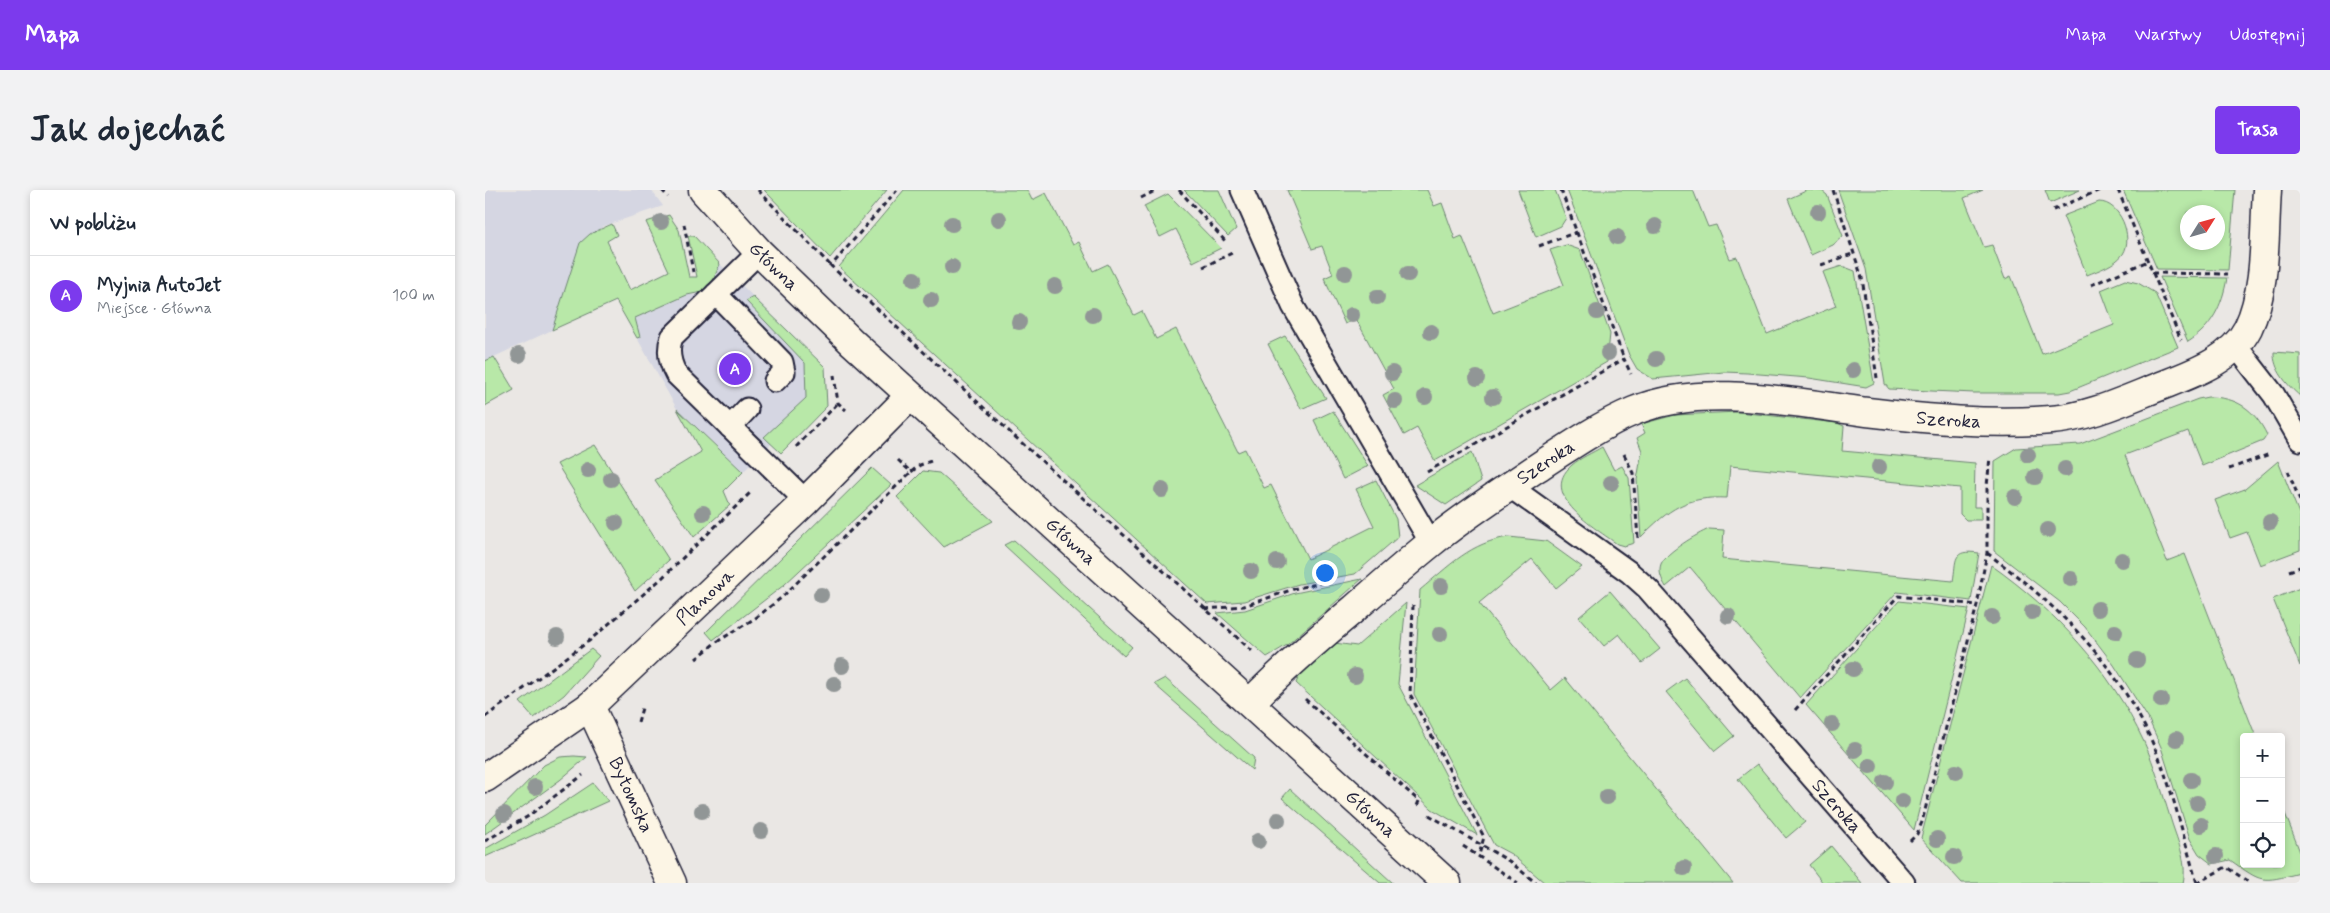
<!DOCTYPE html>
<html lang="pl">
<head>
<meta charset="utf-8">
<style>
	:root { --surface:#fff; --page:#f2f2f3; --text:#1f2937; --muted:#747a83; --line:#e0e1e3; --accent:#7c3aed }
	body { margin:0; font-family:Mynerve,sans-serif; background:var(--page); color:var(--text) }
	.controls { position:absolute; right:15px; bottom:15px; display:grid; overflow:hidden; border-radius:5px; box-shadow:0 2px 8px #0003 }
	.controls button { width:45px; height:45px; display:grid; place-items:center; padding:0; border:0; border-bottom:1px solid var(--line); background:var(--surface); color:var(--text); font:25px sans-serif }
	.compass { position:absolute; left:1695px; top:15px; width:45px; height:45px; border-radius:50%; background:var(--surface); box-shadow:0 2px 8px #0003; rotate:53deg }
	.you { position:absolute; left:839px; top:382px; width:18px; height:18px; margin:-12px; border:4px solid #fff; border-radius:50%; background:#1a73e8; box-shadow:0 0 0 8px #1a73e833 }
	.badge { display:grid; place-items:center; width:32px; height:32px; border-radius:50%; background:var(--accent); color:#fff; font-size:16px; font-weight:700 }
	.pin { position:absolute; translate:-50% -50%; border:2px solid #fff; box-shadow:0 1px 5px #0006 }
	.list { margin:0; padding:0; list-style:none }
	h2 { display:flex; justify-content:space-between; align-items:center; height:65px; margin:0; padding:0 20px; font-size:21px }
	h2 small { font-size:16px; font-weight:400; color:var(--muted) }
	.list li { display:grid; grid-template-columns:32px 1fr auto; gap:15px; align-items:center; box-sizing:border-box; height:80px; padding:0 20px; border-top:1px solid var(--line) }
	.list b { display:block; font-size:19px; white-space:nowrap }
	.list p { margin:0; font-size:16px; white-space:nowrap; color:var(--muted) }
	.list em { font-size:16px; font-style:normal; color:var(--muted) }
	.icon { flex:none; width:28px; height:28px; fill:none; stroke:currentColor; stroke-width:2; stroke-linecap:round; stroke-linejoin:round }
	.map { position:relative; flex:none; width:1815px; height:693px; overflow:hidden; border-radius:5px }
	header { display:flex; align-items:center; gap:30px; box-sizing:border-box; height:70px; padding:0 25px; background:var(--accent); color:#fff }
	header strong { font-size:24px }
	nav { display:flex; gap:28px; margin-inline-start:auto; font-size:18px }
	.intro { display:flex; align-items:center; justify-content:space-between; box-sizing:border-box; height:120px; padding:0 30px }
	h1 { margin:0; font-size:35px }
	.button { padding:12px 22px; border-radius:5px; background:var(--accent); color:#fff; font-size:18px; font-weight:700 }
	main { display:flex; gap:30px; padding:0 30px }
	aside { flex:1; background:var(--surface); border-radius:5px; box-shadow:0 2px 8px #0003 }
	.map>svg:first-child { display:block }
</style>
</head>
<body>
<header>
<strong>Mapa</strong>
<nav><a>Mapa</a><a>Warstwy</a><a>Udostępnij</a></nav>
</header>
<div class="intro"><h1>Jak dojechać</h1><a class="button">Trasa</a></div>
<main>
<aside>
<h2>W pobliżu<small></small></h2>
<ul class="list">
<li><span class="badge">A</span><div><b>Myjnia AutoJet</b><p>Miejsce · Główna</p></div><em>100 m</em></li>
</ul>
</aside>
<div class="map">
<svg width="1815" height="693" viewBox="0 0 1815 693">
	<rect width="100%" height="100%" fill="#eae7e4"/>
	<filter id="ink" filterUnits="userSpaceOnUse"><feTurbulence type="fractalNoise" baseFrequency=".02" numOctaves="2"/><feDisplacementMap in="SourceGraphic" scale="10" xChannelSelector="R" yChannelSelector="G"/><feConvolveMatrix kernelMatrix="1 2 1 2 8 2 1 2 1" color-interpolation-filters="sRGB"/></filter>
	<g filter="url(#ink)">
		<path fill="#d5d6e2" d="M 0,0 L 166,0 L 178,16 L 119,36 L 95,54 L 67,140 L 0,171 Z
			M 235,74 L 340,177 L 342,216 L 296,263 L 286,254 L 258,282 L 192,219 L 152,148 L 155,146 L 150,128 L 202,105 L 210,105 L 226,95 Z"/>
		<path fill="#b8e8a8" stroke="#6d8572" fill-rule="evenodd" d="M 279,0 L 402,0 L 345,68 Z
			M 419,0 L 542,0 L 547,10 L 561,3 L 588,55 L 594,52 L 608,81 L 623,74 L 649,125 L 657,121 L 671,149 L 691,139 L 753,262 L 760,259 L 779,298 L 786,295 L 823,369 L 889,336 L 871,299 L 891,290 L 911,329 L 913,347 L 870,384 L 814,394 L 759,411 L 722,414 L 354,77 Z
			M 699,0 L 734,0 L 751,39 L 743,46 Z
			M 802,0 L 942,0 L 949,16 L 957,13 L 970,49 L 977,46 L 1008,123 L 1079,95 L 1065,60 L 1081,55 L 1095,60 L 1125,144 L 1122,172 L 950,271 L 932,238 L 919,245 L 898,205 L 909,199 L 871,129 L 860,134 L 839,88 L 848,84 L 837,56 L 827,59 Z
			M 1033,0 L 1070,0 L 1081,28 L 1076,36 L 1051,47 Z
			M 1082,0 L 1208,0 L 1223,37 L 1231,35 L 1245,69 L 1252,67 L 1282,144 L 1351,116 L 1338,82 L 1357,76 L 1370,81 L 1389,193 L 1381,197 L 1324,188 L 1262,183 L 1239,182 L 1168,189 L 1152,179 L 1144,165 Z
			M 1323,0 L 1337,1 L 1342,5 L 1358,46 L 1348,55 L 1326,65 L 1303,9 Z
			M 1353,0 L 1498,0 L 1479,8 L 1499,57 L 1507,55 L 1520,89 L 1526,86 L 1557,164 L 1629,135 L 1616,100 L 1640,90 L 1653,93 L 1670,103 L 1693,157 L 1585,201 L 1574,203 L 1489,203 L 1404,199 L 1400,194 L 1381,79 Z
			M 1560,0 L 1595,0 L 1565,13 Z
			M 1638,0 L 1750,0 L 1743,80 L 1672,79 ZM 1732,22 L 1732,52 L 1702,52 L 1702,22 Z
			M 683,4 L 736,58 L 708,72 L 691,39 L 675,47 L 659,16 Z
			M 1614,12 C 1635,12 1649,47 1638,64 C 1630,75 1614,80 1602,85 L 1578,26 Z
			M 184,25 L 194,40 L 204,87 L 212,87 L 203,46 L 209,46 L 235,74 L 226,95 L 217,102 L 202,105 L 150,128 L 155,147 L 152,148 L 131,111 L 67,140 L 95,53 L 105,44 L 127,34 L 132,45 L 122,51 L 145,100 L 184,81 L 161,32 Z
			M 1675,87 L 1742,88 C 1737,116 1727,137 1703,152 Z
			M 268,107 L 340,177 L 342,216 L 296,263 L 279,247 L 321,208 L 320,173 L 261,111 Z
			M 800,146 L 841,208 L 816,219 L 783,154 Z
			M 1789,162 L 1815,164 L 1815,206 C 1802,195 1788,179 1789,162 Z
			M 9,167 L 29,200 L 0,216 L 0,171 Z
			M 1723,207 C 1752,207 1769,219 1782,245 L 1778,251 L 1717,276 L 1703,241 L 1640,265 L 1682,371 L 1700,364 L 1771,547 L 1759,547 L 1759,674 L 1796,674 L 1796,613 L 1815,662 L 1815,683 C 1775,693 1778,693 1745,670 L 1727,674 L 1714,664 L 1705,649 L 1676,557 L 1663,528 L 1629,475 L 1600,437 L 1575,412 L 1509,361 L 1510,271 L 1531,258 L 1595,254 L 1713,209 Z
			M 192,219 L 258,282 L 239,301 L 245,315 L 209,347 L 170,290 L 216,262 Z
			M 848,221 L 883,276 L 858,289 L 829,230 Z
			M 1253,222 L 1352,233 L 1359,236 L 1357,261 L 1490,273 L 1489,317 L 1496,317 L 1496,330 L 1481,330 L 1475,324 L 1475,298 L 1245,276 L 1242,308 C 1201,306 1184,319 1156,347 L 1152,290 L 1157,261 L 1152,248 L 1160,243 L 1156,234 L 1190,225 Z
			M 110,255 L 184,370 L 150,401 L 72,274 Z
			M 1117,257 L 1129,280 L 1137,276 L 1144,288 L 1149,353 L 1139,356 L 1132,354 C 1112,339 1052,305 1087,275 C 1095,268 1107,263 1117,257 Z
			M 987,262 L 996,291 L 961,315 L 930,295 Z
			M 1793,271 L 1815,326 L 1815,360 L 1775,375 L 1762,342 L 1745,348 L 1730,310 L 1760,299 Z
			M 387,278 L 406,295 L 299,395 L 228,450 L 221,442 Z
			M 438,281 L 454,283 L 508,331 L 459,357 L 412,307 Z
			M 1224,339 L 1239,340 L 1237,369 L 1468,391 C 1472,370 1466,359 1494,363 L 1486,411 L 1412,402 L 1315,508 L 1205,377 L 1181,397 C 1177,390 1173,382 1176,374 C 1181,362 1212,344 1224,339 Z
			M 1024,347 L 1061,351 L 1097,377 L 1071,398 L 1047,369 L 994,413 L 1066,500 L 1080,488 L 1248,693 L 1060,693 L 1026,664 L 1009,655 L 929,504 L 935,400 C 964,376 986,352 1024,347 Z
			M 529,350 L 647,457 L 639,466 L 519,355 Z
			M 1506,375 C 1571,421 1625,479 1659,552 C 1670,576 1677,602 1685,627 C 1691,648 1703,671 1698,693 L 1477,693 L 1436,648 Z
			M 877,389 L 802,455 L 782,467 L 732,423 L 760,420 L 810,403 Z
			M 1815,398 L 1815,476 L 1788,409 Z
			M 1125,401 L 1175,459 L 1157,473 L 1134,444 L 1119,456 L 1094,427 Z
			M 1414,411 L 1484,419 L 1429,640 L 1321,515 Z
			M 921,413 L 913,494 L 992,645 L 947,619 L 811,493 L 815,484 L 849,453 L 872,456 Z
			M 106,459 L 114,466 L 79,505 L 49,528 L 35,512 Z
			M 680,488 L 769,568 L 767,580 L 669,494 Z
			M 1200,488 L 1249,546 L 1230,561 L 1181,502 Z
			M 89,566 L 102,567 L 75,590 L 0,644 L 0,635 L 59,575 L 75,567 Z
			M 1272,574 L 1320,632 L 1301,648 L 1253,589 Z
			M 108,593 L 123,611 L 0,667 L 0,659 L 60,625 Z
			M 805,599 L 908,693 L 895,693 L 797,608 Z
			M 1346,656 L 1377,693 L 1338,693 L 1324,675 Z"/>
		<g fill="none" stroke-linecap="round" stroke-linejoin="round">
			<g stroke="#22223b" stroke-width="25">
				<g id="lane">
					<path d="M 757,0 L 808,116 L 946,353"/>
					<path d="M 274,62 L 187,147 C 182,160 185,173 191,184 L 321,311"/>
					<path d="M 231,104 L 297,172 L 299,182 L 290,191"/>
					<path d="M 1751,156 L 1789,205 L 1815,250"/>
					<path d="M 245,237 L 262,219"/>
					<path id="s1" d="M 1024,296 L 1144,382 L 1163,399 L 1419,693"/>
				</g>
			</g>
			<g stroke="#22223b" stroke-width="31">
				<g id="street">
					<path id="s2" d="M 765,513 C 798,479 833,449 869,419 C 894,397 920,374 946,353 C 979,326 1015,303 1050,279 C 1079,260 1117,234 1149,221 C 1218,192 1310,213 1382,222 C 1442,229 1506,235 1566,230 C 1606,227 1644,208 1681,194 C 1712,182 1747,169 1763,138 C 1782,99 1779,43 1782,0"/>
					<path id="s3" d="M 105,516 L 187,693"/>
					<path id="s4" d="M 0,588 L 105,516 L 321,311 L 425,206"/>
				</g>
			</g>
			<g stroke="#22223b" stroke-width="31">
				<g id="secondary">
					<path id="s5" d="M 218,0 L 274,62 L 368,153 L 962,693"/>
				</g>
			</g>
			<path stroke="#22223b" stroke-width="3" stroke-dasharray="5 4" stroke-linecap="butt" d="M 177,0 L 183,7
				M 273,0 L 346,76
				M 412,0 L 346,76 L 527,244 L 767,461
				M 694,0 L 742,53
				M 1076,0 L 1139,169
				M 1348,0 L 1377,88 L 1392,188
				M 1633,0 L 1696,150
				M 656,8 L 672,0
				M 1568,20 L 1615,0
				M 199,34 L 208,82
				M 1054,56 L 1092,42
				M 1336,75 L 1370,63
				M 718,77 L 749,62
				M 1667,83 L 1742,84
				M 1606,95 L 1663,71
				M 349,185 L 353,213 L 361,220
				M 311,257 L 353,213
				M 1139,264 L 1148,283 L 1153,348
				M 413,270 L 426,282 L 435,275 L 446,271
				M 1744,279 L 1785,264
				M 1803,281 L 1815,311
				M 942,282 L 1139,169 L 1146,184
				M 1502,363 C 1576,418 1635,476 1672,563 C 1689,604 1699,650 1712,693
				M 1804,381 L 1815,377
				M 928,415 L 925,504 L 999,647 L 994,665
				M 720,419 L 759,416 L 812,398 L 843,392
				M 211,469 L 230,453 L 272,427 L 296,408 L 426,282
				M 820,509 L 934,611 L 932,616
				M 1310,520 L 1413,406 L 1492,415
				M 0,527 L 104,451 L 177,388 L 266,302
				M 153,532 L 157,518
				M 944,625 L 1024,671 L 1051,693
				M 0,651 L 42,627 L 98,585
				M 1425,651 L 1432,644 L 1437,632 L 1492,415 L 1502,363 L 1502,296 L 1505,267
				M 978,656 L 1033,693
				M 1712,693 L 1741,677 L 1765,693
				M 1813,693 L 1815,692"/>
			<use href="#lane" stroke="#fcf5e5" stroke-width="21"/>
			<use href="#street" stroke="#fcf5e5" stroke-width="28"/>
			<use href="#secondary" stroke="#fcf5e5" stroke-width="28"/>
		</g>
		<g fill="#919696">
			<circle cx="1333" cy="22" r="8"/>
			<circle cx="514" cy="29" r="8"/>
			<circle cx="176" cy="32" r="8"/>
			<circle cx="467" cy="34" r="8"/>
			<circle cx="1170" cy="36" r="8"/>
			<circle cx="1132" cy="47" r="8"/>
			<circle cx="467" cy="77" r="8"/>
			<circle cx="860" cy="83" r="8"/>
			<circle cx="923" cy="84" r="8"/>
			<circle cx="429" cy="89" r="8"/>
			<circle cx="570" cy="96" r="8"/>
			<circle cx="892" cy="107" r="8"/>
			<circle cx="446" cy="110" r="8"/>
			<circle cx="1112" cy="122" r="8"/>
			<circle cx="608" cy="125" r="8"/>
			<circle cx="867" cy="125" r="8"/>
			<circle cx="534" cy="132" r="8"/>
			<circle cx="946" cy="142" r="8"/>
			<circle cx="1123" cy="163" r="8"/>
			<circle cx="34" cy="165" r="8"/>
			<circle cx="1171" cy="169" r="8"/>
			<circle cx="1368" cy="180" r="8"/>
			<circle cx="907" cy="183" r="8"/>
			<circle cx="992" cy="188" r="8"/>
			<circle cx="940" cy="207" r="8"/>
			<circle cx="1008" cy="207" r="8"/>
			<circle cx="910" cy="211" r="8"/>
			<circle cx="1543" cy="265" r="8"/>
			<circle cx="1394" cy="277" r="8"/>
			<circle cx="1580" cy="279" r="8"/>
			<circle cx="103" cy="280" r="8"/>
			<circle cx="1550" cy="287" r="8"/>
			<circle cx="126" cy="289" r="8"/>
			<circle cx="1126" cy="293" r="8"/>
			<circle cx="677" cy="300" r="8"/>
			<circle cx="1530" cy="307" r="8"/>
			<circle cx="218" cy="323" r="8"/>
			<circle cx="1785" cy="332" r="8"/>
			<circle cx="131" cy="333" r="8"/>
			<circle cx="1563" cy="340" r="8"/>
			<circle cx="1637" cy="370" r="8"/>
			<circle cx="792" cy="372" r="8"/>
			<circle cx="766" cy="381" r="8"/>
			<circle cx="1586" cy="389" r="8"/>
			<circle cx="956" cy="396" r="8"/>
			<circle cx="336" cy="405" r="8"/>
			<circle cx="1613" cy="419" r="8"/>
			<circle cx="1547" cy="422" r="8"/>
			<circle cx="1243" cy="426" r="8"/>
			<circle cx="1507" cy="427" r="8"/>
			<circle cx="1630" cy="442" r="8"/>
			<circle cx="955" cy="444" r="8"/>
			<circle cx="72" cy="447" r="8"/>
			<circle cx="1652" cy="470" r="8"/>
			<circle cx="357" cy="476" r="8"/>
			<circle cx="1368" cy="479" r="8"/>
			<circle cx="870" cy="486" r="8"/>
			<circle cx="349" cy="494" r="8"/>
			<circle cx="1676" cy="510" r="8"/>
			<circle cx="1347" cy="534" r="8"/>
			<circle cx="1691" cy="549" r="8"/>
			<circle cx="1370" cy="560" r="8"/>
			<circle cx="1385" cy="576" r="8"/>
			<circle cx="1471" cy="582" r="8"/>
			<circle cx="1706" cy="590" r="8"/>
			<circle cx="1400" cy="592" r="8"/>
			<circle cx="50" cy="597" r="8"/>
			<circle cx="1122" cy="607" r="8"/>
			<circle cx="1417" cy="611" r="8"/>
			<circle cx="1712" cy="613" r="8"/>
			<circle cx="217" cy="621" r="8"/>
			<circle cx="19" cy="624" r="8"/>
			<circle cx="793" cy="630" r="8"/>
			<circle cx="1716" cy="635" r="8"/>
			<circle cx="276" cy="641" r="8"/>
			<circle cx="1452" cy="649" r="8"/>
			<circle cx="773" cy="651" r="8"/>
			<circle cx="1731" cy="666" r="8"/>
			<circle cx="1469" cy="667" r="8"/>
			<circle cx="1199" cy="678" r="8"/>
		</g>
	</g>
	<g text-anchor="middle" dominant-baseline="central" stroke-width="5" stroke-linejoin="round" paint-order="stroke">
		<g font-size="19" fill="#22223b" stroke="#fcf5e5">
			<text stroke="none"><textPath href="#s5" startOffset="104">Główna</textPath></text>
			<text stroke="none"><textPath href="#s2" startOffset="802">Szeroka</textPath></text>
			<text stroke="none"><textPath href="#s2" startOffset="382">Szeroka</textPath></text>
			<text stroke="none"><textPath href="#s5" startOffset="509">Główna</textPath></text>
			<text stroke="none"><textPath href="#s4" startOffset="286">Planowa</textPath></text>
			<text stroke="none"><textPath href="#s3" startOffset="98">Bytomska</textPath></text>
			<text stroke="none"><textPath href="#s1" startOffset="461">Szeroka</textPath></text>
			<text stroke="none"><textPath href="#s5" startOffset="914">Główna</textPath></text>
		</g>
	</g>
</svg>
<div class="controls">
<button>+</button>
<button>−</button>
<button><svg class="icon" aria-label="locate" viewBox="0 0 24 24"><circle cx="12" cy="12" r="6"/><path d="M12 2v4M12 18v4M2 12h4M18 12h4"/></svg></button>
</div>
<svg class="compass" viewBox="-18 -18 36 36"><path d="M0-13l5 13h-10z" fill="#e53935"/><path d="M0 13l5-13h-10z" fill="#747a83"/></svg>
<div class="you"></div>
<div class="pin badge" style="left:250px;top:179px">A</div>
</div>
</main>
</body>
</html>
